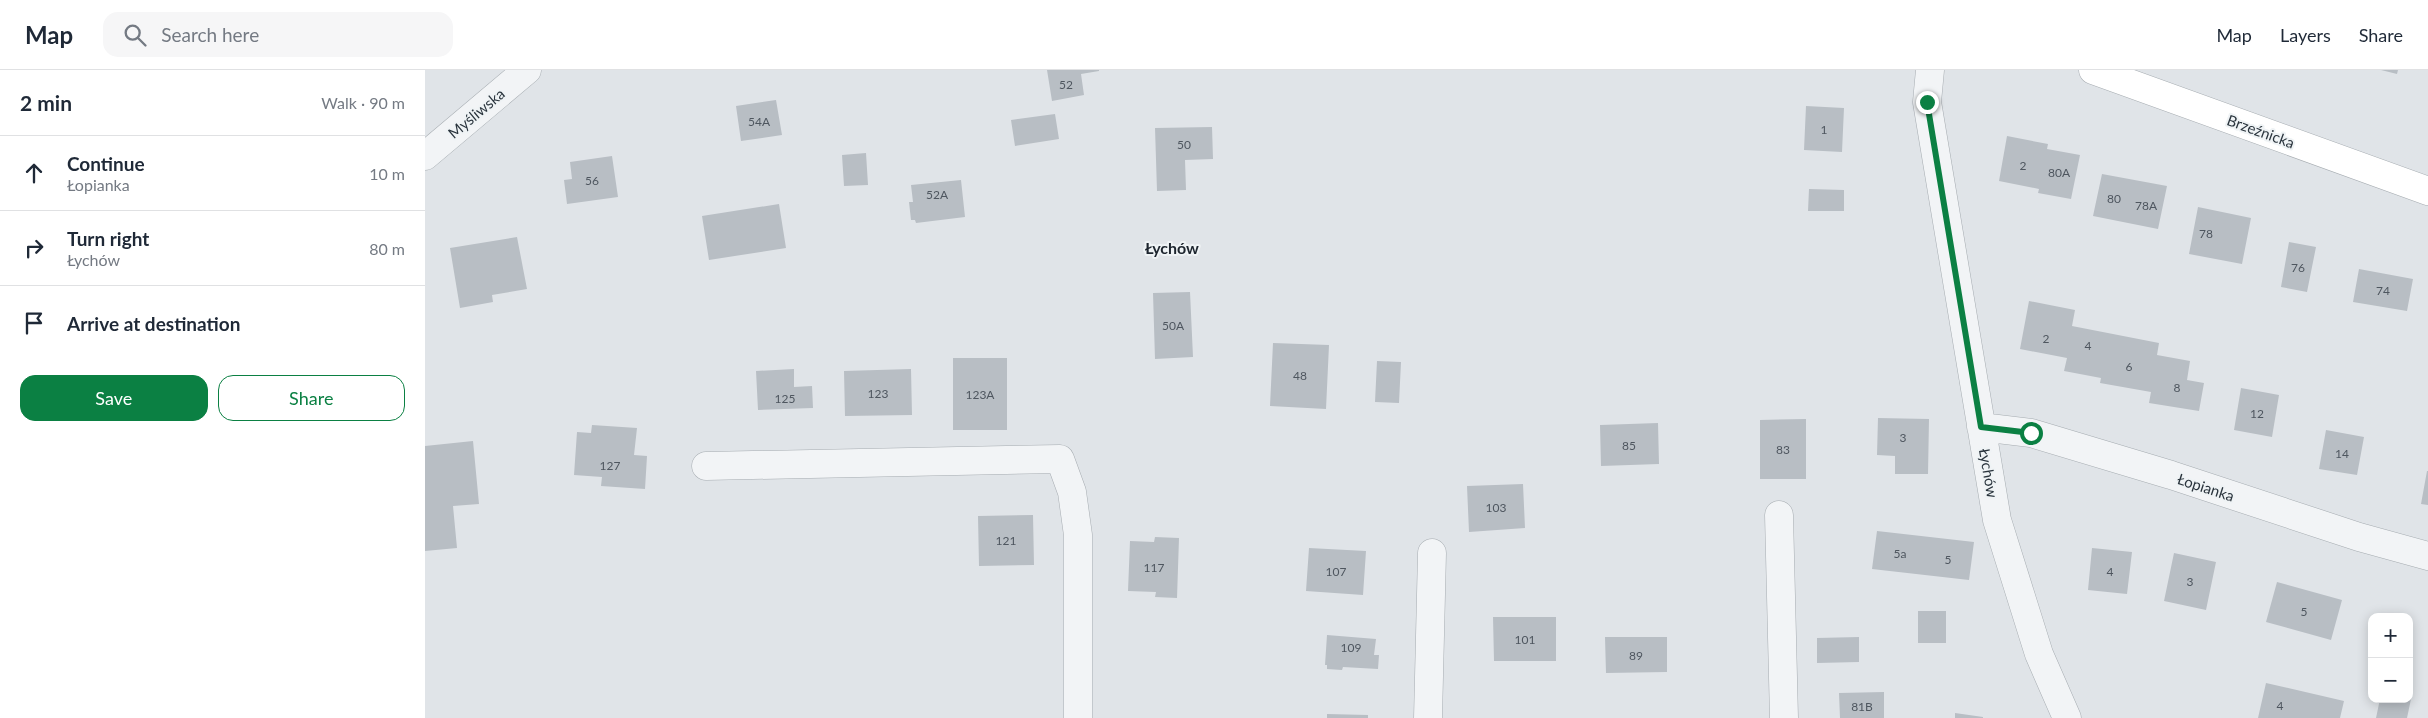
<!DOCTYPE html>
<html lang="en">
<head>
<meta charset="utf-8">
<style>
	:root { --surface:#fff; --page:#f6f6f7; --text:#1f2937; --muted:#747a83; --line:#e0e1e3; --accent:#0b8043 }
	body { margin:0; font-family:Lato,sans-serif; background:var(--page); color:var(--text) }
	.controls { position:absolute; right:15px; bottom:15px; display:grid; overflow:hidden; border-radius:10px; box-shadow:0 2px 12px #0003 }
	.controls button { width:45px; height:45px; display:grid; place-items:center; padding:0; border:0; border-bottom:1px solid var(--line); background:var(--surface); color:var(--text); font:25px sans-serif }
	.stop { position:absolute; width:15px; height:15px; margin:-11px; border:4px solid #0b8043; border-radius:50%; background:#fff }
	.stop.end { background:#0b8043; border-color:#fff; box-shadow:0 1px 5px #0008 }
	.list { margin:0; padding:0; list-style:none }
	h2 { display:flex; justify-content:space-between; align-items:center; height:65px; margin:0; padding:0 20px; font-size:21px }
	h2 small { font-size:16px; font-weight:400; color:var(--muted) }
	.list li { display:grid; grid-template-columns:32px 1fr auto; gap:15px; align-items:center; box-sizing:border-box; height:75px; padding:0 20px; border-top:1px solid var(--line) }
	.list b { display:block; font-size:19px; white-space:nowrap }
	.list p { margin:0; font-size:16px; white-space:nowrap; color:var(--muted) }
	.list em { font-size:16px; font-style:normal; color:var(--muted) }
	.actions { display:flex; gap:10px; padding:15px 20px }
	.actions a { flex:1; padding:11px 0; border:1px solid var(--accent); border-radius:15px; text-align:center; font-size:18px; color:var(--accent) }
	.actions .main { background:var(--accent); color:#fff }
	.icon { flex:none; width:28px; height:28px; fill:none; stroke:currentColor; stroke-width:2; stroke-linecap:round; stroke-linejoin:round }
	.map { position:relative; flex:none; width:2003px; height:648px; overflow:hidden }
	header { display:flex; align-items:center; gap:30px; box-sizing:border-box; height:70px; padding:0 25px; background:var(--surface); border-bottom:1px solid var(--line) }
	header strong { font-size:24px }
	nav { display:flex; gap:28px; margin-inline-start:auto; font-size:18px }
	.search { width:350px; height:45px; background:var(--page); display:flex; align-items:center; gap:12px; box-sizing:border-box; padding:0 18px; border-radius:15px; color:var(--muted); font-size:19px }
	main { display:flex }
	aside { flex:1; background:var(--surface) }
	.map>svg:first-child { display:block }
</style>
</head>
<body>
<header>
<strong>Map</strong>
<div class="search"><svg class="icon" aria-label="search" viewBox="0 0 24 24"><circle cx="10" cy="10" r="6"/><path d="M15 15l6 6"/></svg>Search here</div>
<nav><a>Map</a><a>Layers</a><a>Share</a></nav>
</header>
<main>
<aside>
<h2>2 min<small>Walk · 90 m</small></h2>
<ul class="list">
<li><svg class="icon" aria-label="ahead" viewBox="0 0 24 24"><path d="M12 20V5M6 11l6-6 6 6"/></svg><div><b>Continue</b><p>Łopianka</p></div><em>10 m</em></li>
<li><svg class="icon" aria-label="right" viewBox="0 0 24 24"><path d="M7 20v-9h11M14 6l5 5-5 5"/></svg><div><b>Turn right</b><p>Łychów</p></div><em>80 m</em></li>
<li><svg class="icon" aria-label="arrive" viewBox="0 0 24 24"><path d="M6 21V4h12l-3 4 3 4H6"/></svg><div><b>Arrive at destination</b></div></li>
</ul>
<div class="actions"><a class="main">Save</a><a>Share</a></div>
</aside>
<div class="map">
<svg width="2003" height="648" viewBox="0 0 2003 648">
	<rect width="100%" height="100%" fill="#e0e4e8"/>
	<path fill="#b8bec4" d="M 622,0 L 674,0 L 674,1 L 656,4 L 659,25 L 627,31 Z
		M 1956,0 L 1973,0 L 1972,4 Z
		M 351,30 L 357,65 L 316,71 L 311,36 Z
		M 1381,36 L 1419,38 L 1417,82 L 1379,80 Z
		M 630,44 L 634,69 L 590,76 L 586,50 Z
		M 787,57 L 788,89 L 760,90 L 761,120 L 732,121 L 730,58 Z
		M 1582,66 L 1623,74 L 1622,79 L 1655,85 L 1646,129 L 1613,123 L 1614,119 L 1574,111 Z
		M 441,83 L 443,115 L 419,116 L 417,85 Z
		M 187,86 L 193,127 L 142,134 L 139,110 L 147,109 L 145,92 Z
		M 1677,104 L 1742,116 L 1733,159 L 1668,146 Z
		M 536,110 L 540,147 L 491,153 L 490,150 L 486,150 L 484,132 L 488,132 L 486,115 Z
		M 1384,119 L 1419,120 L 1419,141 L 1383,141 Z
		M 354,134 L 361,178 L 284,190 L 277,146 Z
		M 1773,137 L 1826,148 L 1817,194 L 1764,184 Z
		M 92,167 L 102,219 L 67,225 L 68,232 L 35,238 L 25,178 Z
		M 1864,172 L 1891,177 L 1882,222 L 1856,217 Z
		M 1934,199 L 1988,209 L 1982,241 L 1928,232 Z
		M 765,222 L 768,287 L 730,289 L 728,223 Z
		M 1604,231 L 1650,240 L 1647,256 L 1734,273 L 1732,285 L 1765,291 L 1762,310 L 1779,313 L 1774,341 L 1724,333 L 1726,322 L 1675,313 L 1676,308 L 1639,301 L 1642,288 L 1595,279 Z
		M 848,273 L 904,275 L 901,339 L 845,336 Z
		M 528,288 L 582,288 L 582,360 L 528,360 Z
		M 952,291 L 976,292 L 974,333 L 950,332 Z
		M 369,299 L 369,317 L 387,316 L 388,338 L 333,340 L 331,301 Z
		M 486,299 L 487,345 L 420,346 L 419,301 Z
		M 1816,318 L 1854,325 L 1847,367 L 1809,360 Z
		M 1453,348 L 1504,349 L 1503,404 L 1470,404 L 1470,386 L 1452,385 Z
		M 1381,349 L 1381,409 L 1335,409 L 1335,350 Z
		M 1233,353 L 1234,394 L 1176,396 L 1175,355 Z
		M 167,355 L 212,358 L 209,385 L 222,386 L 220,419 L 176,416 L 177,407 L 149,405 L 152,362 L 166,363 Z
		M 1901,360 L 1939,367 L 1932,405 L 1894,399 Z
		M 48,371 L 54,434 L 28,436 L 32,478 L 0,481 L 0,376 Z
		M 2002,401 L 2003,401 L 2003,435 L 1996,434 Z
		M 1098,414 L 1100,458 L 1044,462 L 1042,416 Z
		M 608,445 L 609,495 L 554,496 L 553,446 Z
		M 1452,461 L 1549,472 L 1544,510 L 1447,499 Z
		M 730,467 L 754,468 L 752,528 L 730,527 L 731,522 L 703,521 L 705,471 L 729,472 Z
		M 884,478 L 941,481 L 938,525 L 881,521 Z
		M 1667,478 L 1707,482 L 1702,524 L 1663,520 Z
		M 1749,483 L 1791,492 L 1781,540 L 1739,531 Z
		M 1852,512 L 1917,530 L 1906,570 L 1841,552 Z
		M 1493,541 L 1521,541 L 1521,573 L 1493,573 Z
		M 1068,547 L 1131,547 L 1131,591 L 1069,591 Z
		M 902,565 L 951,569 L 949,585 L 954,585 L 953,599 L 918,597 L 917,600 L 902,599 L 902,595 L 900,595 Z
		M 1180,567 L 1242,567 L 1242,602 L 1181,603 Z
		M 1434,567 L 1434,592 L 1392,593 L 1392,568 Z
		M 1841,613 L 1919,631 L 1915,648 L 1833,648 Z
		M 1459,622 L 1459,648 L 1415,648 L 1414,623 Z
		M 1955,629 L 1986,629 L 1982,648 L 1951,648 Z
		M 1530,643 L 1558,647 L 1558,648 L 1530,648 Z
		M 902,644 L 943,645 L 943,648 L 902,648 Z"/>
	<g fill="none" stroke-linecap="round" stroke-linejoin="round">
		<g stroke="#a6acb1" stroke-width="29">
			<path id="street" d="M 1505,0 L 1502,32 L 1572,450 L 1614,584 L 1642,648
				M 0,86 L 102,0
				M 1556,357 L 1606,363 L 1746,405 L 1934,467 L 2003,486
				M 281,396 L 635,389 L 647,422 L 653,465 L 653,648
				M 1354,445 L 1359,648
				M 1003,648 L 1007,483"/>
		</g>
		<g stroke="#a6acb1" stroke-width="29">
			<path id="secondary" d="M 1668,0 L 2003,121"/>
		</g>
		<use href="#street" stroke="#f2f4f6" stroke-width="28"/>
		<use href="#secondary" stroke="#fff" stroke-width="28"/>
	</g>
	<g fill="none" stroke-linecap="round" stroke-linejoin="round">
		<path stroke="#0b8043" stroke-width="6" d="M 1502,32 L 1556,357 L 1606,363"/>
	</g>
	<g text-anchor="middle" dominant-baseline="central" stroke-width="4" stroke-linejoin="round" paint-order="stroke">
		<g font-size="12" fill="#4e565f">
			<text x="641" y="14">52</text>
			<text x="334" y="51">54A</text>
			<text x="1399" y="59">1</text>
			<text x="759" y="74">50</text>
			<text x="1598" y="95">2</text>
			<text x="1634" y="102">80A</text>
			<text x="167" y="110">56</text>
			<text x="512" y="124">52A</text>
			<text x="1689" y="128">80</text>
			<text x="1721" y="135">78A</text>
			<text x="1781" y="163">78</text>
			<text x="1873" y="197">76</text>
			<text x="1958" y="220">74</text>
			<text x="748" y="255">50A</text>
			<text x="1621" y="268">2</text>
			<text x="1663" y="275">4</text>
			<text x="1704" y="296">6</text>
			<text x="875" y="305">48</text>
			<text x="1752" y="317">8</text>
			<text x="453" y="323">123</text>
			<text x="555" y="324">123A</text>
			<text x="360" y="328">125</text>
			<text x="1832" y="343">12</text>
			<text x="1478" y="367">3</text>
			<text x="1204" y="375">85</text>
			<text x="1358" y="379">83</text>
			<text x="1917" y="383">14</text>
			<text x="185" y="395">127</text>
			<text x="1071" y="437">103</text>
			<text x="581" y="470">121</text>
			<text x="1475" y="483">5a</text>
			<text x="1523" y="489">5</text>
			<text x="729" y="497">117</text>
			<text x="911" y="501">107</text>
			<text x="1685" y="501">4</text>
			<text x="1765" y="511">3</text>
			<text x="1879" y="541">5</text>
			<text x="1100" y="569">101</text>
			<text x="926" y="577">109</text>
			<text x="1211" y="585">89</text>
			<text x="1855" y="635">4</text>
			<text x="1437" y="636">81B</text>
		</g>
		<g font-size="15" fill="#2a343d" stroke="#eff3f5">
			<text transform="translate(51 43) rotate(-40)">Myśliwska</text>
			<text transform="translate(1836 61) rotate(20)">Brzeźnicka</text>
			<text transform="translate(1564 403) rotate(80)">Łychów</text>
			<text transform="translate(1781 417) rotate(18)">Łopianka</text>
		</g>
		<g font-size="16" font-weight="bold" fill="#1d252e" stroke="#eff3f5">
			<text x="747" y="177">Łychów</text>
		</g>
	</g>
</svg>
<div class="controls">
<button>+</button>
<button>−</button>
</div>
<div class="stop" style="left:1606px;top:363px"></div>
<div class="stop end" style="left:1502px;top:32px"></div>
</div>
</main>
</body>
</html>
